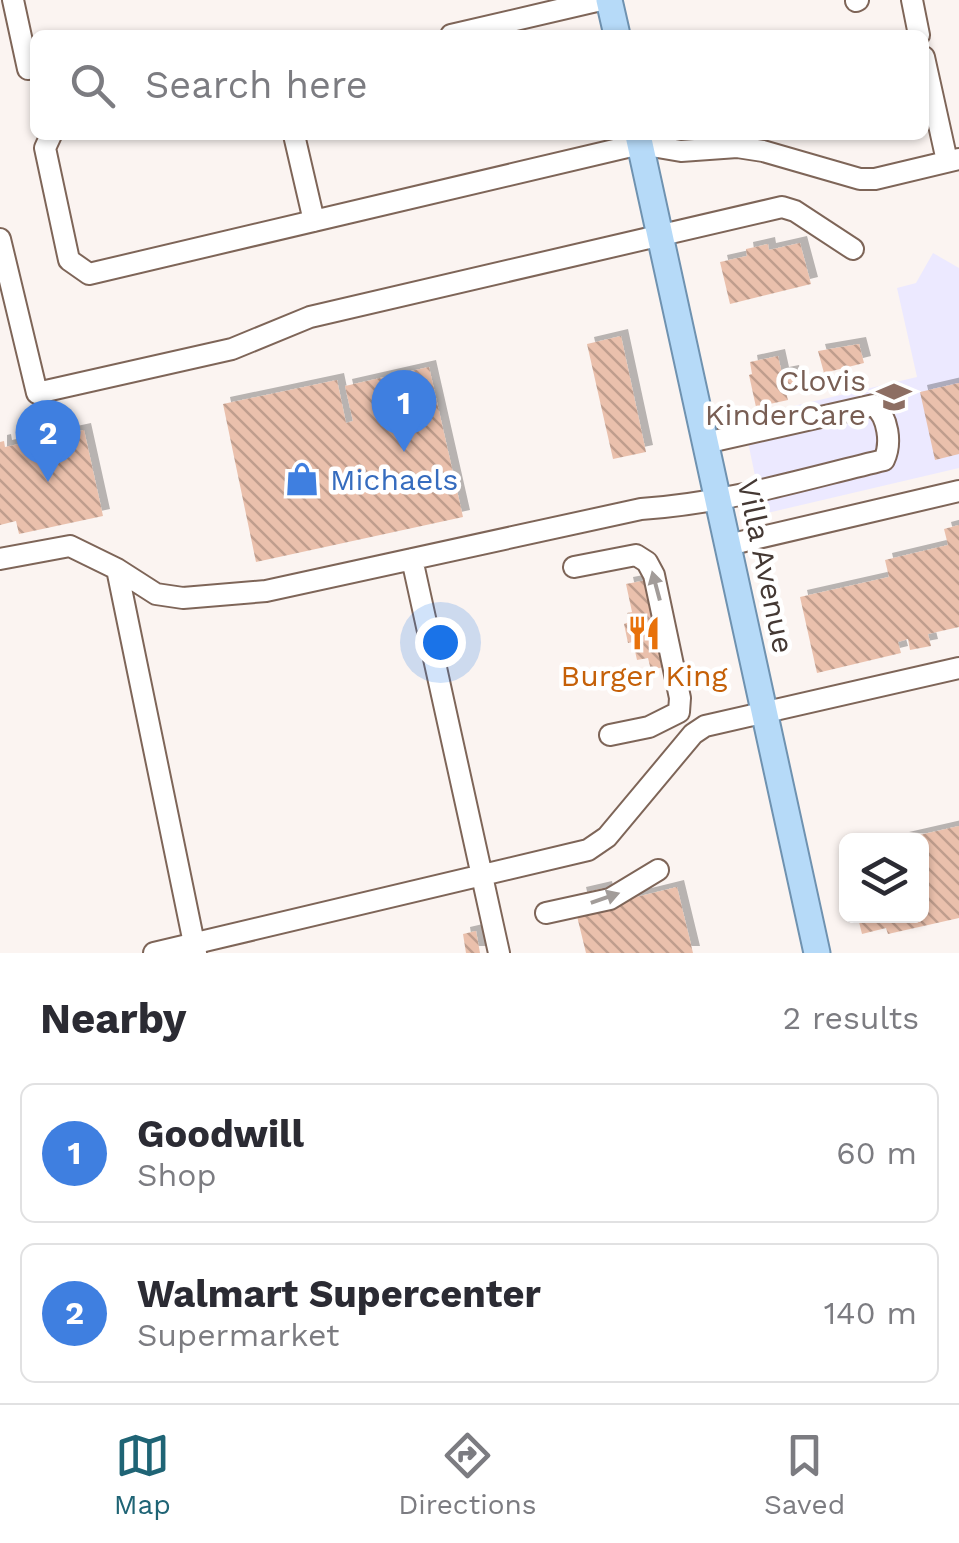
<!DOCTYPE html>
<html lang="en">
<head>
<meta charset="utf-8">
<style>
	:root { --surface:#fff; --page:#f2f2f3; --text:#2b2b33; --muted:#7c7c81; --line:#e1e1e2; --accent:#1f6475 }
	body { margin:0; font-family:"Work Sans",sans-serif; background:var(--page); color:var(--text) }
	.controls { position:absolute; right:30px; bottom:30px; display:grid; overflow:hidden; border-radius:15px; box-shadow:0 2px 8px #0004 }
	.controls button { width:90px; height:90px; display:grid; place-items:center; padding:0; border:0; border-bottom:2px solid var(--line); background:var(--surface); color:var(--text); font:50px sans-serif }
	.you { position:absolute; left:440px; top:642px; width:35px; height:35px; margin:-25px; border:8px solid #fff; border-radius:50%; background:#1a73e8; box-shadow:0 0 0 15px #1a73e833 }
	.badge { display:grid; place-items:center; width:65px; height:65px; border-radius:50%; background:var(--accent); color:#fff; font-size:32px; font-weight:700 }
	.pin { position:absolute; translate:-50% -82px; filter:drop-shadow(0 2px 5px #0008) }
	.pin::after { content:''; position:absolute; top:52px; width:35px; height:30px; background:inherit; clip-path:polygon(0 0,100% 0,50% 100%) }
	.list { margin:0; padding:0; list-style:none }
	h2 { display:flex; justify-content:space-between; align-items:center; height:130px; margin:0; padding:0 40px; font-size:42px }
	h2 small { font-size:32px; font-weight:400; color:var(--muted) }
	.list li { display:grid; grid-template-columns:65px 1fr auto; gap:30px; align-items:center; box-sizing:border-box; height:140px; margin:0 20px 20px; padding:0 20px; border:2px solid var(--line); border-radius:15px }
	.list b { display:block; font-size:38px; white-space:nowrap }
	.list p { margin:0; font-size:32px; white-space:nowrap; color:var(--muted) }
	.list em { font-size:32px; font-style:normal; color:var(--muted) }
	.icon { flex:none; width:55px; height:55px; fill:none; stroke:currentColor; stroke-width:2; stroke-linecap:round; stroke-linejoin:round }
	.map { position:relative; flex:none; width:959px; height:953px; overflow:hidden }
	.search { position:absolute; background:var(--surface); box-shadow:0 2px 8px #0004; left:30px; right:30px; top:30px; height:110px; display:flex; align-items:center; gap:25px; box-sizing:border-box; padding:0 35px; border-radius:15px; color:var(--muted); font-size:38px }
	.sheet { height:450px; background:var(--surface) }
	nav { display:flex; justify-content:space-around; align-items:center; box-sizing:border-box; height:140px; border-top:2px solid var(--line); background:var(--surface); font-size:28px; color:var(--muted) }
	nav a { display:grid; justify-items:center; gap:5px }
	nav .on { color:var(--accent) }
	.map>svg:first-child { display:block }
</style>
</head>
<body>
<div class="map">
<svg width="959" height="953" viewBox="0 0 959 953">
	<defs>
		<pattern id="building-back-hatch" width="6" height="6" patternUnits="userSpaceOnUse" patternTransform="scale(2.5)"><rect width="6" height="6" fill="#eac0ac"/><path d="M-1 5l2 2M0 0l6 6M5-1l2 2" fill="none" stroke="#bf9d8d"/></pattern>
		<filter id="shadow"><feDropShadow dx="7" dy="-7" stdDeviation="0" flood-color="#0004"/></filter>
	</defs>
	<rect width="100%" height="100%" fill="#fbf4f1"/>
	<path fill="#ece9ff" d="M 933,253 L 959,268 L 959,468 L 763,514 L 743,418 L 917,377 L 897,288 L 916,283 Z"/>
	<path fill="url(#building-back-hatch)" filter="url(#shadow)" d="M 800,243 L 811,284 L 730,304 L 720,262 L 747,256 L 746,249 L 768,244 L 769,250 Z
		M 621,336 L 646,452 L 613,459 L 587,344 Z
		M 859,344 L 864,363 L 824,373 L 818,351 Z
		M 778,356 L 782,374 L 792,372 L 796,391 L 786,393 L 788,400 L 756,407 L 749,375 L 752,374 L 750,362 Z
		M 429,367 L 463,517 L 256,562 L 223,404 L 337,380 L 346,423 L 353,421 L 345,386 Z
		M 959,383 L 959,454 L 935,460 L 920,392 Z
		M 84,430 L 103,516 L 19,534 L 16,521 L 0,525 L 0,442 L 4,441 L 5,447 Z
		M 959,525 L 959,627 L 928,634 L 931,646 L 910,650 L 908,639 L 898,642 L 901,653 L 817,673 L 800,597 L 889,577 L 885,560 L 948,545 L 944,529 Z
		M 647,580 L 668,666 L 651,670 L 648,658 L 637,660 L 633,642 L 628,643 L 624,624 L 629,622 L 627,613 L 632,612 L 626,584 Z
		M 959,826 L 959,918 L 888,934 L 886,928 L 862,934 L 859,922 L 855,923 L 853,916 L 922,916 L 922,841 L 902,839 Z
		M 677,887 L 693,953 L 586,953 L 576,912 L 583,911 L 579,894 L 605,888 L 608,904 Z
		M 476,931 L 480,953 L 466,953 L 463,934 Z"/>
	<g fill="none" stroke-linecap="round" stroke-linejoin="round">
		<g stroke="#7e6558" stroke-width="24">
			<path id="minor" d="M 13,0 L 28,69
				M 912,0 L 919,35
				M 856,1 L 858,0
				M 451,35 L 601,0
				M 924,57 L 947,161
				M 51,135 L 45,148 L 69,260 L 89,274 L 640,144 L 681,151 L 737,147 L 763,151 L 860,179 L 875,179 L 959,159
				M 294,135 L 314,221
				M 0,239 L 37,393 L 232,349 L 310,317 L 782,207 L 795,211 L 853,249
				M 728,545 L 959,491
				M 0,559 L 70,546 L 117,569 L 156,594 L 183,598 L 266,591 L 641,509 C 723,504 804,479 884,460 C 892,443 888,417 874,405 L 705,443
				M 412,559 L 499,953
				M 574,567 L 636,555 L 647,562 L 654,575 L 680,698 L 679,712 L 649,727 L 610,735
				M 117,569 L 196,953
				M 546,913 L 610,899 L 658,870
				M 154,953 L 588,850 L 607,837 L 693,734 L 705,726 L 959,668"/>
		</g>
		<g stroke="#6f92b0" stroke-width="29">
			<path id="major" d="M 609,0 L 617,35
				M 638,135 L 817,953"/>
		</g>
		<use href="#minor" stroke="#fff" stroke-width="20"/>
		<use href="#major" stroke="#b6daf8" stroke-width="25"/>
	</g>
	<defs><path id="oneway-solid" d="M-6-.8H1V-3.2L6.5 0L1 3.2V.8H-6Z" transform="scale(2.5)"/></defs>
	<g fill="#a29c99">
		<use href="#oneway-solid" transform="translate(656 586) rotate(-105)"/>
		<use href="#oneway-solid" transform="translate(605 898) rotate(-19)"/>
	</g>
	<defs>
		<g id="school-bare" transform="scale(2.7)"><path d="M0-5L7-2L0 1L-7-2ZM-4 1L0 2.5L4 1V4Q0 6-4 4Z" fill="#8d6e63" stroke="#fff" stroke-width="2.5" paint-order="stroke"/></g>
		<g id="shop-bare" transform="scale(2.7)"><path d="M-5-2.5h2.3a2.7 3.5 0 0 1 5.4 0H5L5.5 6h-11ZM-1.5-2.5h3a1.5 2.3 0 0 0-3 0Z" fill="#3f7fe0" stroke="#fff" stroke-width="2.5" paint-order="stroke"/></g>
		<g id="restaurant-bare" transform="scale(2.7)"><path d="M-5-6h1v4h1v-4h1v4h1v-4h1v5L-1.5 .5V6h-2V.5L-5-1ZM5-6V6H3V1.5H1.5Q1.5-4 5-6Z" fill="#e8710a" stroke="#fff" stroke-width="2.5" paint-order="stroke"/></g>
	</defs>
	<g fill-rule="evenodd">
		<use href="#school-bare" x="894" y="397"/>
		<use href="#shop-bare" x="302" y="479"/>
		<use href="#restaurant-bare" x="644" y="633"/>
	</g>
	<g text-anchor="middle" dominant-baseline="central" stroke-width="9" stroke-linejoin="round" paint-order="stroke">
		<g font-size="30" fill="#785e54" stroke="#fff" text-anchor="end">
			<text x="866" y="380">Clovis<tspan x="866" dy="34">KinderCare</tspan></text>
		</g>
		<g font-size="30" fill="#366cbe" stroke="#fff" text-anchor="start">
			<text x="330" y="479">Michaels</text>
		</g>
		<g font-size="30" fill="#443833" stroke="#fff">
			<text transform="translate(766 566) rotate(78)">Villa Avenue</text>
		</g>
		<g font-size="30" fill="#c56008" stroke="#fff">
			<text x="644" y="675">Burger King</text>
		</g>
	</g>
</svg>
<div class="controls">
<button><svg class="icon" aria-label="layers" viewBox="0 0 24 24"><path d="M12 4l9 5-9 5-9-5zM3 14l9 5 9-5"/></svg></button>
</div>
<div class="you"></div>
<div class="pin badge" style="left:404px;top:452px;background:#3f7fe0">1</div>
<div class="pin badge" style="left:48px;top:482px;background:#3f7fe0">2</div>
<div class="search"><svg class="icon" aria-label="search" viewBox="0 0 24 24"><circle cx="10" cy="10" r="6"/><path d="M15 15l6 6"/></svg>Search here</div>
</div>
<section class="sheet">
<h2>Nearby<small>2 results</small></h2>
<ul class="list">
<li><span class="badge" style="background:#3f7fe0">1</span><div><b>Goodwill</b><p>Shop</p></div><em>60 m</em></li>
<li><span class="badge" style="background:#3f7fe0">2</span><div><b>Walmart Supercenter</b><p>Supermarket</p></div><em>140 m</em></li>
</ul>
</section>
<nav>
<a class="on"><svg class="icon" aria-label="map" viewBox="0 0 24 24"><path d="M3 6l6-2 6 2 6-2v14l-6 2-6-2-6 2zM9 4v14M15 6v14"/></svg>Map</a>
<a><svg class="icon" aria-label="directions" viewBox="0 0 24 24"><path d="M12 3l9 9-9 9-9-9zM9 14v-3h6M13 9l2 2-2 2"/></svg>Directions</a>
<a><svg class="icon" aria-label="saved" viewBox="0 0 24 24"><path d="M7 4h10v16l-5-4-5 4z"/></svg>Saved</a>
</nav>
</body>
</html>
